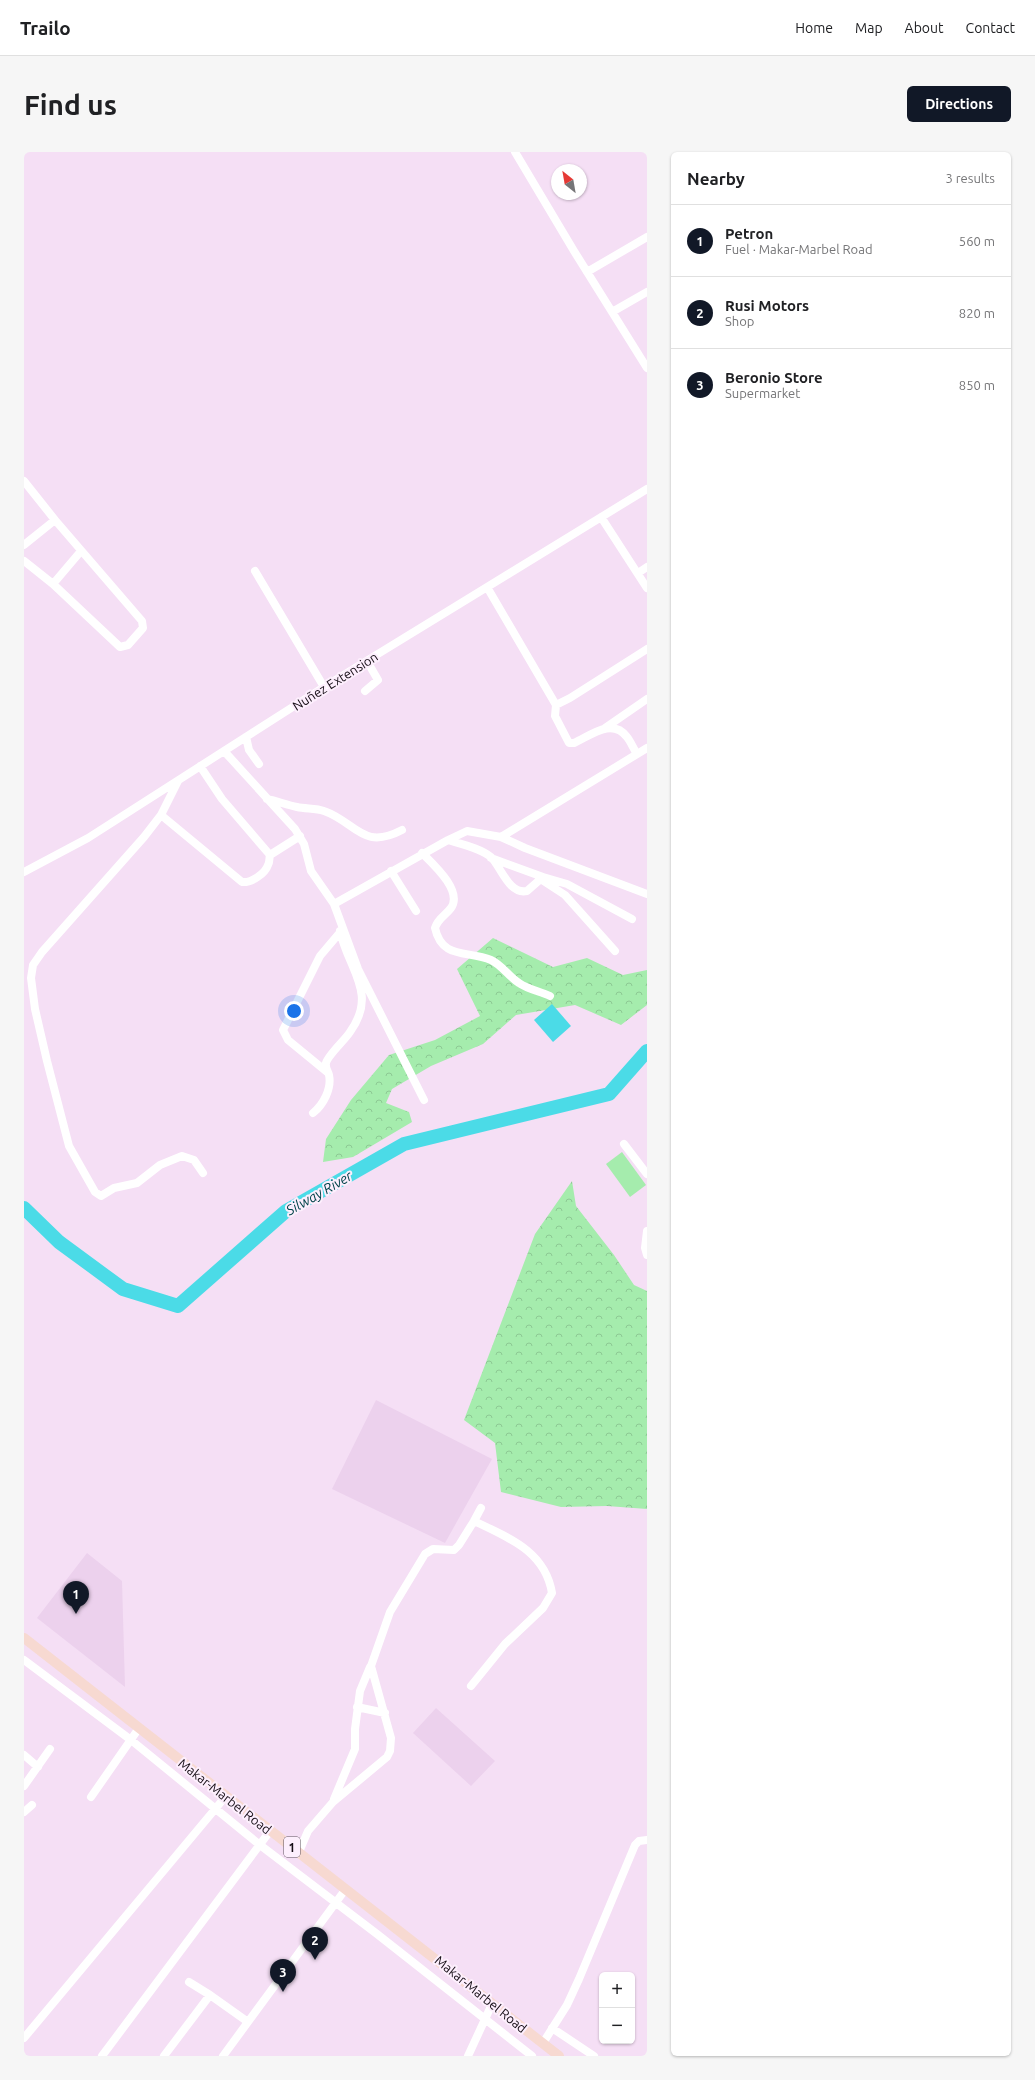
<!DOCTYPE html>
<html lang="en">
<head>
<meta charset="utf-8">
<style>
	:root { --surface:#fff; --page:#f6f6f6; --text:#202124; --muted:#757577; --line:#e0e0e0; --accent:#111827 }
	body { margin:0; font-family:Ubuntu,sans-serif; background:var(--page); color:var(--text) }
	.controls { position:absolute; right:12px; bottom:12px; display:grid; overflow:hidden; border-radius:6px; box-shadow:0 1px 3px #0004 }
	.controls button { width:36px; height:36px; display:grid; place-items:center; padding:0; border:0; border-bottom:1px solid var(--line); background:var(--surface); color:var(--text); font:20px sans-serif }
	.compass { position:absolute; left:527px; top:12px; width:36px; height:36px; border-radius:50%; background:var(--surface); box-shadow:0 1px 3px #0004; rotate:329deg }
	.you { position:absolute; left:270px; top:859px; width:14px; height:14px; margin:-10px; border:3px solid #fff; border-radius:50%; background:#1a73e8; box-shadow:0 0 0 6px #1a73e833 }
	.badge { display:grid; place-items:center; width:26px; height:26px; border-radius:50%; background:var(--accent); color:#fff; font-size:13px; font-weight:700 }
	.pin { position:absolute; translate:-50% -33px; filter:drop-shadow(0 1px 2px #0008) }
	.pin::after { content:''; position:absolute; top:21px; width:14px; height:12px; background:inherit; clip-path:polygon(0 0,100% 0,50% 100%) }
	.list { margin:0; padding:0; list-style:none }
	h2 { display:flex; justify-content:space-between; align-items:center; height:52px; margin:0; padding:0 16px; font-size:17px }
	h2 small { font-size:13px; font-weight:400; color:var(--muted) }
	.list li { display:grid; grid-template-columns:26px 1fr auto; gap:12px; align-items:center; box-sizing:border-box; height:72px; padding:0 16px; border-top:1px solid var(--line) }
	.list b { display:block; font-size:15px; white-space:nowrap }
	.list p { margin:0; font-size:13px; white-space:nowrap; color:var(--muted) }
	.list em { font-size:13px; font-style:normal; color:var(--muted) }
	.map { position:relative; flex:none; width:623px; height:1904px; overflow:hidden; border-radius:6px }
	header { display:flex; align-items:center; gap:24px; box-sizing:border-box; height:56px; padding:0 20px; background:var(--surface); border-bottom:1px solid var(--line) }
	header strong { font-size:19px }
	nav { display:flex; gap:22px; margin-inline-start:auto; font-size:14px }
	.intro { display:flex; align-items:center; justify-content:space-between; box-sizing:border-box; height:96px; padding:0 24px }
	h1 { margin:0; font-size:28px }
	.button { padding:10px 18px; border-radius:6px; background:var(--accent); color:#fff; font-size:14px; font-weight:700 }
	main { display:flex; gap:24px; padding:0 24px }
	aside { flex:1; background:var(--surface); border-radius:6px; box-shadow:0 1px 3px #0004 }
	.map>svg:first-child { display:block }
</style>
</head>
<body>
<header>
<strong>Trailo</strong>
<nav><a>Home</a><a>Map</a><a>About</a><a>Contact</a></nav>
</header>
<div class="intro"><h1>Find us</h1><a class="button">Directions</a></div>
<main>
<div class="map">
<svg width="623" height="1904" viewBox="0 0 623 1904">
	<defs>
		<pattern id="forest-crowns" width="20" height="18" patternUnits="userSpaceOnUse"><rect width="20" height="18" fill="#a5ecad"/><path d="M2 6a3 3 0 1 1 6 0M12 15a3 3 0 1 1 6 0" fill="none" stroke="#8dc994"/></pattern>
	</defs>
	<rect width="100%" height="100%" fill="#f5dff5"/>
	<path fill="#ecd1ed" d="M 352,1248 L 468,1307 L 421,1391 L 308,1337 Z
		M 63,1401 L 98,1429 L 101,1535 L 13,1466 Z
		M 412,1556 L 471,1609 L 447,1634 L 389,1581 Z"/>
	<path fill="url(#forest-crowns)" d="M 469,786 L 529,815 L 563,806 L 599,823 L 623,818 L 623,853 L 597,873 L 551,853 L 492,863 L 459,892 L 407,914 L 368,937 L 362,951 L 385,960 L 388,970 L 329,1005 L 299,1010 L 302,987 L 327,948 L 365,903 L 411,888 L 456,864 L 433,817 Z
		M 548,1029 L 552,1054 L 590,1103 L 610,1133 L 623,1139 L 623,1357 L 583,1354 L 537,1355 L 477,1340 L 471,1291 L 440,1268 L 511,1082 Z"/>
	<path fill="#a5ecad" d="M 598,1000 L 622,1033 L 606,1045 L 582,1012 Z"/>
	<path fill="#4bdbe7" d="M 528,852 L 547,874 L 529,890 L 510,868 Z"/>
	<g fill="none" stroke-linecap="round" stroke-linejoin="round">
		<path stroke="#4bdbe7" stroke-width="14" d="M 0,1056 L 35,1090 L 99,1137 L 154,1154 L 262,1059 L 380,992 L 585,942 L 623,899"/>
		<path stroke="#fff" stroke-width="8" d="M 491,0 L 550,99 L 623,216
			M 563,120 L 623,85
			M 588,160 L 623,140
			M 0,329 L 31,368 L 118,469 L 119,476 L 104,493 L 96,495 L 29,432 L 0,409
			M 577,365 L 623,436
			M 0,393 L 31,368
			M 231,419 L 300,535
			M 614,421 L 623,415
			M 29,432 L 57,399
			M 463,435 L 532,553 L 546,546 L 623,497
			M 341,539 L 354,528 L 343,509
			M 532,553 L 531,564 L 545,591 L 550,591 C 566,584 588,565 603,585 C 607,590 609,596 613,602
			M 581,576 L 623,547
			M 222,585 L 225,598 L 235,612
			M 200,599 L 271,677 L 280,692 L 287,719 L 310,752 L 334,817 L 400,948
			M 176,614 L 198,647 L 246,703 L 276,684
			M 154,629 L 137,663 L 120,685 L 18,800 L 9,813 L 7,826 L 11,857 L 23,909 L 45,994 L 71,1040 L 77,1044 L 90,1036 L 113,1031 L 136,1013 L 158,1004 L 170,1008 L 179,1021
			M 243,647 C 253,649 263,653 273,655 C 282,657 292,656 300,659 C 332,670 338,699 378,678
			M 137,663 L 218,730 C 227,731 241,722 244,713 C 246,710 245,706 246,703
			M 477,685 L 623,596
			M 424,688 L 443,679 L 477,685 L 501,696 L 623,742
			M 398,701 C 410,713 439,739 427,756 C 421,764 414,766 411,776 C 418,808 444,798 467,808 C 478,813 485,825 495,831 C 505,838 516,839 526,844
			M 467,706 L 519,725
			M 367,719 L 392,759
			M 0,720 L 64,686 L 300,535 L 623,337
			M 518,728 L 541,743 L 591,799
			M 310,752 L 424,688 C 437,692 456,696 467,705 C 477,715 485,743 503,739 L 519,725 L 543,732 L 608,767
			M 303,920 L 264,888 L 259,878 L 296,804 L 318,778
			M 289,961 C 299,953 308,937 305,923 C 304,919 301,916 302,911 C 304,903 321,888 326,880 C 354,841 325,819 316,779
			M 600,992 L 623,1022
			M 623,1079 L 621,1096 L 623,1103
			M 450,1369 L 457,1356
			M 0,1508 L 107,1588 L 236,1693 L 353,1782 L 508,1904
			M 333,1555 L 361,1561
			M 0,1603 L 14,1615
			M 0,1634 L 26,1597
			M 67,1645 L 115,1576
			M 310,1647 L 331,1597 L 331,1577 L 336,1539 L 346,1515
			M 0,1660 L 8,1653
			M 275,1700 L 284,1679 L 309,1650 L 363,1605 L 366,1599 L 367,1586 L 347,1514 L 366,1460 L 401,1402 L 409,1397 L 430,1398 L 435,1393 L 450,1369 C 485,1386 521,1399 528,1441 L 519,1456 L 481,1492 L 447,1534
			M 165,1830 L 186,1843
			M 528,1876 L 570,1904
			M 0,1886 L 202,1644
			M 519,1891 L 543,1853 L 555,1827 L 611,1693 L 615,1689 L 623,1688
			M 78,1904 L 246,1679
			M 140,1904 L 186,1843 L 224,1870
			M 199,1904 L 321,1738
			M 444,1904 L 468,1852"/>
		<path stroke="#f7d9d1" stroke-width="10" d="M 0,1486 L 535,1904"/>
	</g>
	<g text-anchor="middle" dominant-baseline="central" stroke-width="4" stroke-linejoin="round" paint-order="stroke">
		<rect fill="#fdeffd" stroke="#5b515b" stroke-width="1" x="260" y="1685" width="16" height="20" rx="3"/>
		<g font-size="12" font-weight="bold" fill="#150d15">
			<text x="268" y="1695">1</text>
		</g>
		<g font-size="13" fill="#150d15" stroke="#fdeffd">
			<text transform="translate(311 529) rotate(-32)">Nuñez Extension</text>
			<text transform="translate(201 1644) rotate(38)">Makar-Marbel Road</text>
			<text transform="translate(457 1842) rotate(39)">Makar-Marbel Road</text>
		</g>
		<g font-size="14" font-style="italic" fill="#004349" stroke="#fdeffd">
			<text transform="translate(295 1041) rotate(-30)">Silway River</text>
		</g>
	</g>
</svg>
<div class="controls">
<button>+</button>
<button>−</button>
</div>
<svg class="compass" viewBox="-18 -18 36 36"><path d="M0-13l5 13h-10z" fill="#e53935"/><path d="M0 13l5-13h-10z" fill="#757577"/></svg>
<div class="you"></div>
<div class="pin badge" style="left:52px;top:1462px">1</div>
<div class="pin badge" style="left:291px;top:1808px">2</div>
<div class="pin badge" style="left:259px;top:1840px">3</div>
</div>
<aside>
<h2>Nearby<small>3 results</small></h2>
<ul class="list">
<li><span class="badge">1</span><div><b>Petron</b><p>Fuel · Makar-Marbel Road</p></div><em>560 m</em></li>
<li><span class="badge">2</span><div><b>Rusi Motors</b><p>Shop</p></div><em>820 m</em></li>
<li><span class="badge">3</span><div><b>Beronio Store</b><p>Supermarket</p></div><em>850 m</em></li>
</ul>
</aside>
</main>
</body>
</html>
